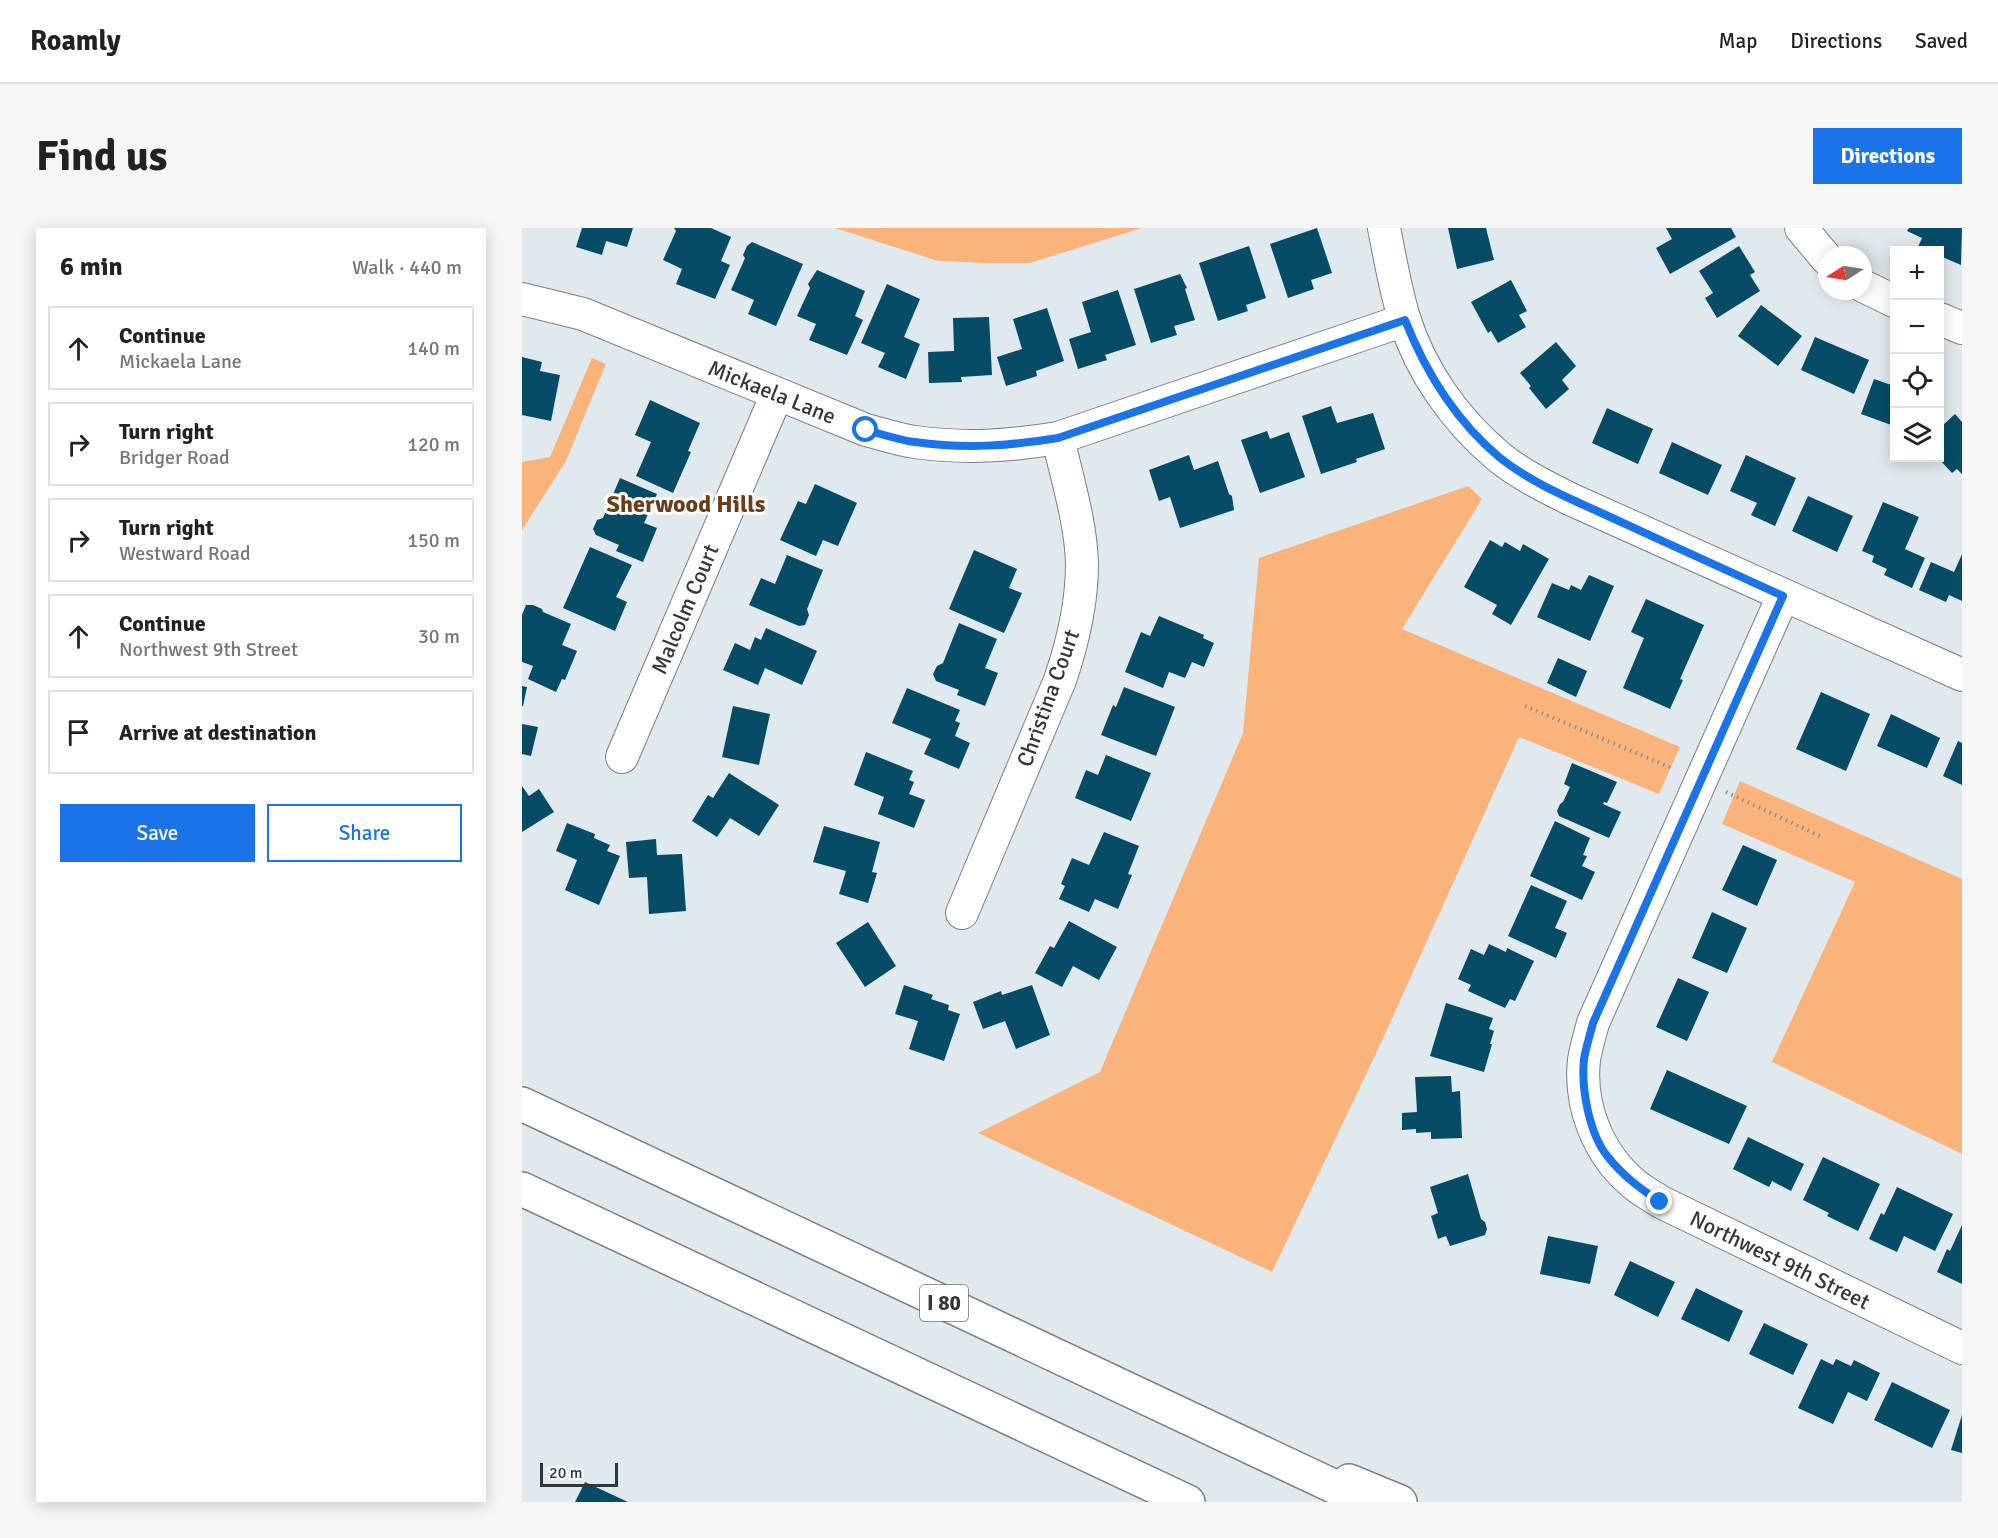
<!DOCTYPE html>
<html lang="en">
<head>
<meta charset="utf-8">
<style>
	:root { --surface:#fff; --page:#f6f6f6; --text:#222; --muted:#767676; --line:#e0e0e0; --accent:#1a73e8 }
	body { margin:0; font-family:Signika,sans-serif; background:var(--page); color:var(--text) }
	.controls { position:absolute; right:18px; top:18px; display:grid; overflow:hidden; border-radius:0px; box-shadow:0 3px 15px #0003 }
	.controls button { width:54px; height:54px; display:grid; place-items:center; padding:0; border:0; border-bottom:2px solid var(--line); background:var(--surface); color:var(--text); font:30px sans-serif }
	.compass { position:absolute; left:1296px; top:18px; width:54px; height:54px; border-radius:50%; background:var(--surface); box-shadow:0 3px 15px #0003; rotate:258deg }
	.scale { position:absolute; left:18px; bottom:15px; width:78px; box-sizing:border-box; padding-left:6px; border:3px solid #323638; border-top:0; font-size:16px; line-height:21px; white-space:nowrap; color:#323638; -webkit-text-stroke:4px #fff; paint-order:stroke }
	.stop { position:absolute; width:18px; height:18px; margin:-14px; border:4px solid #1a73e8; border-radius:50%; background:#fff }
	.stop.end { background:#1a73e8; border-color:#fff; box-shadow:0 2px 6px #0008 }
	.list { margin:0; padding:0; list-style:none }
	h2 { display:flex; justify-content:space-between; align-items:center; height:78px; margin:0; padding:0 24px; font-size:26px }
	h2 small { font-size:20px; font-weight:400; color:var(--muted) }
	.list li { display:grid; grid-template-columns:39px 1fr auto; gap:18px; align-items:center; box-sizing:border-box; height:84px; margin:0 12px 12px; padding:0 12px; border:2px solid var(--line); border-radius:0px }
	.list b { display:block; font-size:22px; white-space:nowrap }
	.list p { margin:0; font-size:20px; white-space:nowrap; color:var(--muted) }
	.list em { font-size:20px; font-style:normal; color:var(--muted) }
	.actions { display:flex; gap:12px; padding:18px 24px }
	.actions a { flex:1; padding:14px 0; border:2px solid var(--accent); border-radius:0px; text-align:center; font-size:21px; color:var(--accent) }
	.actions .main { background:var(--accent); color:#fff }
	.icon { flex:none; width:33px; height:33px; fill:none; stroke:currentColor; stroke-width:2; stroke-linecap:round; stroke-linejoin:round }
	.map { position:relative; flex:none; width:1440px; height:1274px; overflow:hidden; border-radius:0px }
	header { display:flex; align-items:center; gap:36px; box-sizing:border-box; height:84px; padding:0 30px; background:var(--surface); border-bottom:2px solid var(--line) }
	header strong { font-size:28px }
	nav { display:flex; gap:33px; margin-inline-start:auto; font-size:21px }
	.intro { display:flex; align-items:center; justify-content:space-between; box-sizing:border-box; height:144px; padding:0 36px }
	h1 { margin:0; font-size:42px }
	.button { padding:15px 27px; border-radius:0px; background:var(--accent); color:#fff; font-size:21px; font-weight:700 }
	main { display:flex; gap:36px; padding:0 36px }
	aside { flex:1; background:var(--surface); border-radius:0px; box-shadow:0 3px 15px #0003 }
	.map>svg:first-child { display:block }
</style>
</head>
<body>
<header>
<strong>Roamly</strong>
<nav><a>Map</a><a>Directions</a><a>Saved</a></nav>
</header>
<div class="intro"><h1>Find us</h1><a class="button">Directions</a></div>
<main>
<aside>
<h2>6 min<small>Walk · 440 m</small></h2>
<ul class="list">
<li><svg class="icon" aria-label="ahead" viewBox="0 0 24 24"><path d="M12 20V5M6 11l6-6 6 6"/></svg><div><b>Continue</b><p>Mickaela Lane</p></div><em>140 m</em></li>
<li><svg class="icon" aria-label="right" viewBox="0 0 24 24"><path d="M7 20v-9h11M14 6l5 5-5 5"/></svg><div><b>Turn right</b><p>Bridger Road</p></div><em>120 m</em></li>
<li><svg class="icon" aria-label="right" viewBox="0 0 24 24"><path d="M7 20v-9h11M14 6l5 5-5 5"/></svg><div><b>Turn right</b><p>Westward Road</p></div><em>150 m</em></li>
<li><svg class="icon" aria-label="ahead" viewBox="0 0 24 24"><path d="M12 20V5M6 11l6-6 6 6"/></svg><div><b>Continue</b><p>Northwest 9th Street</p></div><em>30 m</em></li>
<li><svg class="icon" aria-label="arrive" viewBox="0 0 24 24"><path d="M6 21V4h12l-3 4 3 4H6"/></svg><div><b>Arrive at destination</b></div></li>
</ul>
<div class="actions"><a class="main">Save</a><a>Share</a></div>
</aside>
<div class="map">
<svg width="1440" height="1274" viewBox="0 0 1440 1274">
	<rect width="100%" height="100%" fill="#e0e9ed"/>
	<path fill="#fbb37c" d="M 313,0 L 620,0 L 508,35 L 461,35 L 416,33 Z
		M 70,130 L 84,136 L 44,233 L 0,302 L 0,234 L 28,229 Z
		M 946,258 L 960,271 L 880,401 L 1158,519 L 1137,566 L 997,509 L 859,815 L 750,1044 L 456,905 L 578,844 L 721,505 L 737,330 Z
		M 1218,553 L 1440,651 L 1440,926 L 1250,834 L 1333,654 L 1200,596 Z"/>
	<path fill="#064c66" d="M 60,0 L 111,0 L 105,19 L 84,13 L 80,27 L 54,19 Z
		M 152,0 L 189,0 L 209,9 L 199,33 L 208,37 L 193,71 L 154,56 L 160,41 L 141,32 L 154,3 Z
		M 795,0 L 810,45 L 789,52 L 792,61 L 766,70 L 748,16 Z
		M 926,0 L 964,0 L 972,32 L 935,41 Z
		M 1144,0 L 1209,0 L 1214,9 L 1148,46 L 1134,20 L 1150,11 Z
		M 1387,0 L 1440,0 L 1439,37 L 1418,28 L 1418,22 L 1405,22 L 1396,19 L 1400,10 L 1385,3 Z
		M 230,14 L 281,36 L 254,98 L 226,86 L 232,72 L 209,62 L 223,30 L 221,27 L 225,18 Z
		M 727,18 L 744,70 L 724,77 L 726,83 L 696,93 L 677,35 Z
		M 1217,18 L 1233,44 L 1228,47 L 1238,63 L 1195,90 L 1183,70 L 1191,65 L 1177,43 Z
		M 295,42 L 343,63 L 333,88 L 341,92 L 325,127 L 287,112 L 294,96 L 275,88 L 288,60 L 286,56 Z
		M 658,46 L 665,60 L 663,61 L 673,92 L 652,98 L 655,107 L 629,115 L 612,61 Z
		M 989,52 L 1005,83 L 997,87 L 1004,99 L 976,115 L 969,103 L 966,105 L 949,74 Z
		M 365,56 L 398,71 L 382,109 L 398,116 L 384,151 L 356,139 L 363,125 L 339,115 Z
		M 596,62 L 614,117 L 583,127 L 585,132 L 556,141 L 547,111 L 569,104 L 560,74 Z
		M 1239,77 L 1280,108 L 1256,138 L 1216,108 Z
		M 525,80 L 542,133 L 514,143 L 515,148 L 484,158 L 475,129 L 500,121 L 491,91 Z
		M 467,89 L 470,147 L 439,149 L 440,154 L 407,155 L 406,124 L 432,123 L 431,90 Z
		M 1293,109 L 1347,132 L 1332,166 L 1279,142 Z
		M 1034,114 L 1054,138 L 1040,152 L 1047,161 L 1024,181 L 1007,160 L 1009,158 L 998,145 Z
		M 0,129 L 20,134 L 18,143 L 38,147 L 29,193 L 0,187 Z
		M 1352,151 L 1372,158 L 1372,198 L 1339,186 Z
		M 128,172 L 178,195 L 166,223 L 169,224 L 151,265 L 114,248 L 129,214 L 113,207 Z
		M 809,178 L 815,195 L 851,185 L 863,221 L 834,231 L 835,234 L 799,246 L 780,188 Z
		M 1085,180 L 1131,201 L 1116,236 L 1070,215 Z
		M 1433,186 L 1440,194 L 1440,246 L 1435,241 L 1430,245 L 1416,230 L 1418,230 L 1418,200 Z
		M 745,203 L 748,211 L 767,204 L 783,249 L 738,265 L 719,212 Z
		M 1150,214 L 1200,237 L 1186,267 L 1137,245 Z
		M 667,227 L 672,242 L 696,233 L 707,266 L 710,268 L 712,282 L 658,300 L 648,269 L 637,273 L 627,242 Z
		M 1224,227 L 1274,250 L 1253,298 L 1229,287 L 1235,275 L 1208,263 Z
		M 98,250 L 135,266 L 122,295 L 135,300 L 121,334 L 94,323 L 97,317 L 74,307 L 71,301 L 75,292 L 81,290 Z
		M 293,256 L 335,275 L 316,318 L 301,312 L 294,328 L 258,312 L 276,273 L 284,276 Z
		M 1286,268 L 1331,288 L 1315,324 L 1270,303 Z
		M 1361,274 L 1397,289 L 1383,321 L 1403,330 L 1390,360 L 1362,347 L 1365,341 L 1350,334 L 1352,328 L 1340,323 Z
		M 968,312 L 980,319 L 983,314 L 998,323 L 1001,316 L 1027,331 L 989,397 L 970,386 L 975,377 L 942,359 Z
		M 68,319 L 110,337 L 94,369 L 105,374 L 93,403 L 41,380 Z
		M 452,322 L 495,341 L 487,360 L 500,365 L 482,405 L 427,381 Z
		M 1440,326 L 1440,373 L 1427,367 L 1424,374 L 1397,362 L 1409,334 L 1432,344 Z
		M 265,327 L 301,342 L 285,381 L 287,387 L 283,397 L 277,398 L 227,377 L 239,350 L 253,356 Z
		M 1067,347 L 1092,358 L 1068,413 L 1015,389 L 1030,355 L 1047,362 L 1049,357 L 1059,362 Z
		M 1124,371 L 1182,397 L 1158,451 L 1161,452 L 1148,481 L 1101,460 L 1122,410 L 1109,404 Z
		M 4,377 L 11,377 L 20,381 L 21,384 L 49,396 L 40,417 L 55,423 L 43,452 L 40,451 L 34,464 L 6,451 L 11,438 L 0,434 L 0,387 Z
		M 637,388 L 682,407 L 681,410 L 692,415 L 682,439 L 670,434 L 663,450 L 647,444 L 641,460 L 603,444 L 619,404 L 628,408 Z
		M 437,395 L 475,411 L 463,440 L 476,445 L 463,478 L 435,467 L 437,462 L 414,453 L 411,446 L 415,438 L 421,435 Z
		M 244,400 L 295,423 L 280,457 L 243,440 L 236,457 L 201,442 L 213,415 L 228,422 L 233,409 L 239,412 Z
		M 1036,430 L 1065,443 L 1054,469 L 1025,455 Z
		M 0,458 L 5,459 L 1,478 L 0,478 Z
		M 602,459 L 653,479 L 634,528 L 579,507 L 591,477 L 594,479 Z
		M 385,460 L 438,482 L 433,493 L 438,495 L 433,508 L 448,515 L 437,541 L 402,526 L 409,511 L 370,495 Z
		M 1299,464 L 1348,486 L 1324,543 L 1274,521 Z
		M 211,478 L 248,486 L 237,537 L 200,529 Z
		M 1369,486 L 1418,510 L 1405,540 L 1355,518 Z
		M 0,496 L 16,499 L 9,528 L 0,526 Z
		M 1436,513 L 1440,515 L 1440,557 L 1421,548 Z
		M 344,524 L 391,543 L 387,552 L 392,554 L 387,566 L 403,572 L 392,600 L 356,586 L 362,569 L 332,557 Z
		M 584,527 L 629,545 L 609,593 L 553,570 L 564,542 L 576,547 Z
		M 1050,535 L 1095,554 L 1085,575 L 1082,574 L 1081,576 L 1099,584 L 1087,610 L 1037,588 L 1035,583 L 1038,576 L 1041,574 L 1048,559 L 1042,556 Z
		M 207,545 L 257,577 L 237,608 L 208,590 L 195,609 L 170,593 L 186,567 L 191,570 Z
		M 0,558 L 7,568 L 17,561 L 32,584 L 0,604 Z
		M 1033,593 L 1068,610 L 1061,627 L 1065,628 L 1060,638 L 1073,644 L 1060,672 L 1008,648 Z
		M 45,595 L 73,606 L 72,610 L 88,617 L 85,623 L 98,628 L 77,677 L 43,662 L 55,632 L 34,623 Z
		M 302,598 L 358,614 L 350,644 L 355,645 L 346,675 L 317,666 L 324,643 L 291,634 Z
		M 582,604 L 617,618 L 606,646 L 610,647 L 596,681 L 573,671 L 567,684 L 537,671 L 543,658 L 539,656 L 550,630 L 567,637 Z
		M 134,611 L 135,627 L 160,626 L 164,683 L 127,686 L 125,649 L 107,650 L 104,614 Z
		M 1221,617 L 1255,632 L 1235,678 L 1200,662 Z
		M 1009,657 L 1045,673 L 1033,700 L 1045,705 L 1034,730 L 986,708 Z
		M 1190,684 L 1225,700 L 1205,745 L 1170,730 Z
		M 547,693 L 595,719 L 577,752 L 551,738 L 540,759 L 513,745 L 528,718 L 532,720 Z
		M 346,694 L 374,738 L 343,759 L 314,715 Z
		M 967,716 L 984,724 L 985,720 L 1012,733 L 993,773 L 988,771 L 983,780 L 946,763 L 949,757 L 936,751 L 949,721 L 962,727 Z
		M 1156,750 L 1187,764 L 1165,813 L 1134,799 Z
		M 382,757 L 411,767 L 409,771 L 427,777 L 426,782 L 438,786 L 422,833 L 387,821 L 396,793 L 373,786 Z
		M 510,757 L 528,807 L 494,821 L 483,793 L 461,801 L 451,774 L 479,763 L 480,767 Z
		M 924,775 L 971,790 L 967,801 L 972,803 L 968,816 L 970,816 L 962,844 L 908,828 Z
		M 1145,842 L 1225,878 L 1207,916 L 1128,881 Z
		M 929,848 L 930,864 L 938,863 L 940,910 L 909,911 L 909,904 L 894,905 L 894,901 L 880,902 L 880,885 L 895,884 L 893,849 Z
		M 1226,909 L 1282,936 L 1269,963 L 1250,953 L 1247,959 L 1211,941 Z
		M 1301,929 L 1358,956 L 1336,1003 L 1305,988 L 1307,985 L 1281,972 Z
		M 946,946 L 959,991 L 963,994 L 965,1001 L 963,1007 L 928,1018 L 924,1008 L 916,1011 L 909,988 L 916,985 L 908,959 Z
		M 1375,959 L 1431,986 L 1413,1023 L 1382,1008 L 1375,1024 L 1347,1011 L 1359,985 L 1362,987 Z
		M 1440,997 L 1440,1056 L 1415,1044 L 1425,1021 L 1428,1023 Z
		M 1026,1008 L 1076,1018 L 1068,1056 L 1018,1046 Z
		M 1108,1033 L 1153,1054 L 1136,1089 L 1092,1067 Z
		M 1174,1060 L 1221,1083 L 1207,1114 L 1159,1091 Z
		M 1242,1095 L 1286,1116 L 1271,1147 L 1227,1126 Z
		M 1299,1131 L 1311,1137 L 1314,1131 L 1329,1138 L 1332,1132 L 1358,1145 L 1345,1173 L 1326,1164 L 1311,1196 L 1276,1180 Z
		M 1370,1154 L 1428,1182 L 1410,1220 L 1352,1192 Z
		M 1440,1187 L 1440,1225 L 1429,1222 Z
		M 63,1254 L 106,1274 L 53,1274 Z"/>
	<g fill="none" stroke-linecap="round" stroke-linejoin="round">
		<g stroke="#788084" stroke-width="34">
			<path id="minor" d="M 862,0 C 868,30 873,60 882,90 C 899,144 933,192 977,229 C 998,246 1024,259 1048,271 L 1440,447
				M 1279,0 L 1305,31
				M 1341,58 L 1372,73
				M 0,71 L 61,86 L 344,202 C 360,206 377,212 393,214 C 443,221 487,218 536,210 L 883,92
				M 1418,91 L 1440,100
				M 1261,368 L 1071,795 C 1068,807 1064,819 1062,832 C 1057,878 1076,926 1112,956 C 1120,963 1130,968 1139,974 L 1440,1120
				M 100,529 L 255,166
				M 440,685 L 538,452 C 551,414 560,376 560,336 C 559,294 545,251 536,210"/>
		</g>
		<g stroke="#788084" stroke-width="36">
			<path id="motorway" d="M 0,876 L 845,1274
				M 0,961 L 666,1274
				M 827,1253 L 878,1274"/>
		</g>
		<path stroke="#8a9194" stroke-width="4" stroke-dasharray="1.5 4.5" stroke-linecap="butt" d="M 1003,478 L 1152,541
			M 1204,564 L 1298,608"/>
		<use href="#minor" stroke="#fff" stroke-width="32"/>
		<use href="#motorway" stroke="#fff" stroke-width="33"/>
	</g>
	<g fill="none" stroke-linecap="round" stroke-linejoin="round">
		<path stroke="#1a73e8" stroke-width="8" d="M 344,202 C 360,206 376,212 393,214 C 443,221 487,218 536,210 L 883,92 C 904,145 933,192 977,229 C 1009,255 1049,271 1086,288 C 1144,315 1202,341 1261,368 L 1071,795 C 1068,807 1064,819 1062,831 C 1059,860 1067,906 1086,929 C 1101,948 1119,961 1138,974"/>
	</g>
	<g text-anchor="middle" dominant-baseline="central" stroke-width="6" stroke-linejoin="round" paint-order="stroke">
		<rect fill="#fff" stroke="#707274" stroke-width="1.5" x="398" y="1057" width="48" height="36" rx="4.5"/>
		<g font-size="21" font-weight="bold" fill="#323638">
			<text x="422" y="1075">I 80</text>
		</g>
		<g font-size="22" fill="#323638" stroke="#fff">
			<text transform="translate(250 164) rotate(22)">Mickaela Lane</text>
			<text transform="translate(163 381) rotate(-67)">Malcolm Court</text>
			<text transform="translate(526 470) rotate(-70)">Christina Court</text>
			<text transform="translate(1258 1032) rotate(26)">Northwest 9th Street</text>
		</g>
		<g font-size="24" font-weight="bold" fill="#693d17" stroke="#fff">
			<text x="164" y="276">Sherwood Hills</text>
		</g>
	</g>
</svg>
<div class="controls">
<button>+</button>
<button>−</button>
<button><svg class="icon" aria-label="locate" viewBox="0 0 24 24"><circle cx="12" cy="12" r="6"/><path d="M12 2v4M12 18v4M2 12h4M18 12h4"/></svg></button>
<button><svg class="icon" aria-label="layers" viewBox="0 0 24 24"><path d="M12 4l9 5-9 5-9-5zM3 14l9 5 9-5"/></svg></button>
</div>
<svg class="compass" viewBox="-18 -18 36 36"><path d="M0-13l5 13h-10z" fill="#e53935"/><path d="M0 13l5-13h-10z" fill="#767676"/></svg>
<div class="scale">20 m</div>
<div class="stop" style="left:344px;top:202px"></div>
<div class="stop end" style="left:1138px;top:974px"></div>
</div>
</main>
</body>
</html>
